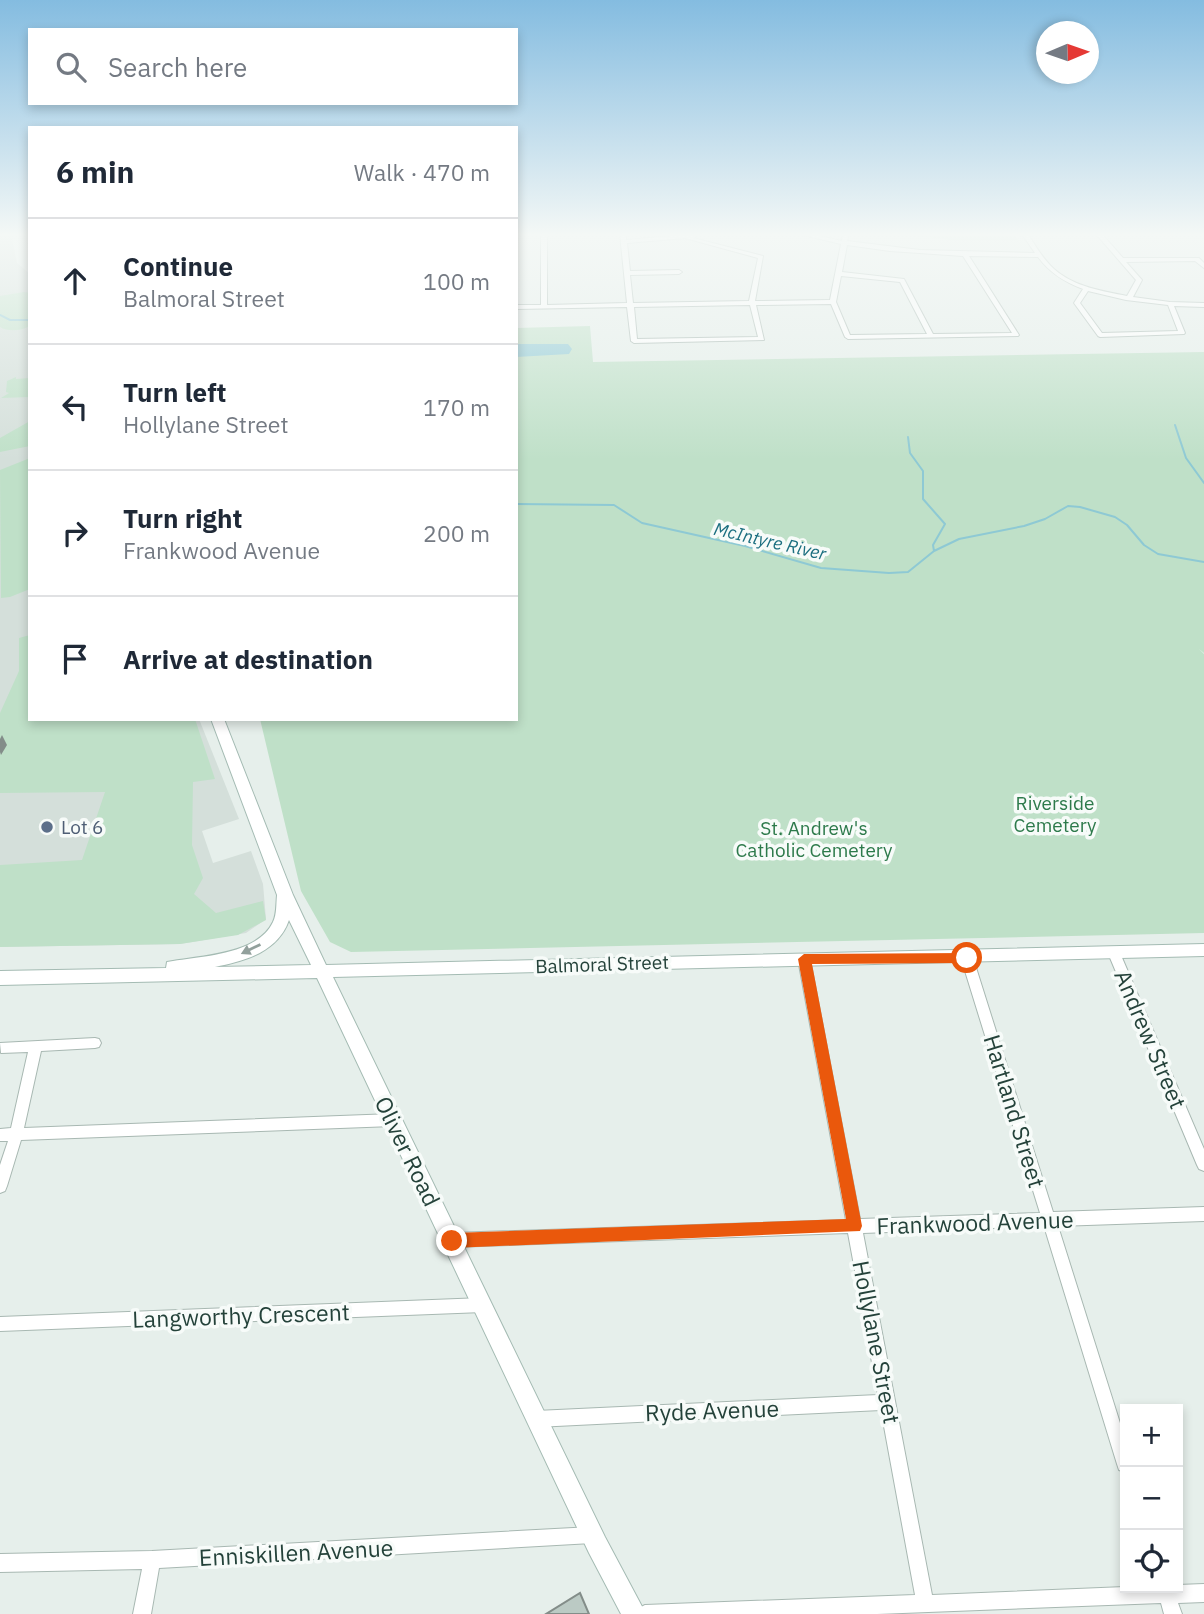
<!DOCTYPE html>
<html lang="en">
<head>
<meta charset="utf-8">
<style>
	:root { --surface:#fff; --page:#f6f6f7; --text:#1f2937; --muted:#747a83; --line:#e0e1e3 }
	body { margin:0; font-family:"IBM Plex Sans",sans-serif; background:var(--page); color:var(--text) }
	.controls { position:absolute; right:21px; bottom:21px; display:grid; overflow:hidden; border-radius:0px; box-shadow:0 4px 10px #0003 }
	.controls button { width:63px; height:63px; display:grid; place-items:center; padding:0; border:0; border-bottom:2px solid var(--line); background:var(--surface); color:var(--text); font:35px sans-serif }
	.compass { position:absolute; left:1036px; top:21px; width:63px; height:63px; border-radius:50%; background:var(--surface); box-shadow:0 4px 10px #0003; rotate:88deg }
	.stop { position:absolute; width:21px; height:21px; margin:-16px; border:5px solid #ea580c; border-radius:50%; background:#fff }
	.stop.end { background:#ea580c; border-color:#fff; box-shadow:0 2px 7px #0008 }
	.list { margin:0; padding:0; list-style:none }
	h2 { display:flex; justify-content:space-between; align-items:center; height:91px; margin:0; padding:0 28px; font-size:30px }
	h2 small { font-size:23px; font-weight:400; color:var(--muted) }
	.list li { display:grid; grid-template-columns:46px 1fr auto; gap:21px; align-items:center; box-sizing:border-box; height:126px; padding:0 28px; border-top:2px solid var(--line) }
	.list b { display:block; font-size:26px; white-space:nowrap }
	.list p { margin:0; font-size:23px; white-space:nowrap; color:var(--muted) }
	.list em { font-size:23px; font-style:normal; color:var(--muted) }
	.icon { flex:none; width:38px; height:38px; fill:none; stroke:currentColor; stroke-width:2; stroke-linecap:round; stroke-linejoin:round }
	.map { position:relative; flex:none; width:1204px; height:1614px; overflow:hidden }
	.search { position:absolute; background:var(--surface); box-shadow:0 4px 10px #0003; left:28px; top:28px; width:490px; height:77px; display:flex; align-items:center; gap:18px; box-sizing:border-box; padding:0 24px; border-radius:0px; color:var(--muted); font-size:26px }
	.panel { position:absolute; background:var(--surface); box-shadow:0 4px 10px #0003; left:28px; top:126px; width:490px; height:595px; border-radius:0px }
	.map>svg:first-child { display:block }
</style>
</head>
<body>
<div class="map">
<svg width="1204" height="1614" viewBox="0 0 1204 1614">
	<rect width="100%" height="100%" fill="#e6efeb"/>
	<path fill="#d4dfda" d="M 0,234 L 11,234 L 17,263 L 30,274 L 30,719 L 199,719 L 239,819 L 202,831 L 213,863 L 251,851 L 263,884 L 266,919 L 246,933 L 180,944 L 0,947 Z"/>
	<path fill="#bfe0c8" d="M 897,234 L 1014,234 L 1018,240 L 953,240 Z
		M 24,292 L 30,293 L 30,326 C 21,331 8,332 0,327 L 0,296 Z
		M 590,326 L 593,362 L 1204,352 L 1204,653 L 1199,649 L 1204,654 L 1204,933 L 351,952 L 330,942 L 301,891 L 260,719 L 516,719 L 516,328 Z
		M 16,377 L 16,379 L 30,378 L 30,397 L 1,398 L 9,393 L 6,392 L 7,381 Z
		M 30,421 L 30,446 L 0,452 L 0,438 Z
		M 30,458 L 30,589 L 10,597 L 1,598 L 0,470 Z
		M 30,635 L 30,719 L 195,719 L 215,779 L 193,782 L 192,845 L 203,878 L 194,894 L 216,913 L 263,901 L 266,920 L 238,935 L 180,944 L 0,947 L 0,865 L 82,860 L 105,792 L 0,793 L 0,713 L 19,671 L 19,638 Z"/>
	<path fill="#8ec9d4" d="M 516,344 L 568,344 L 572,349 L 569,354 L 516,357 Z"/>
	<g fill="none" stroke-linecap="round" stroke-linejoin="round">
		<path stroke="#8ec9d4" stroke-width="2" d="M 0,315 L 10,320 L 30,320
			M 1175,425 L 1186,458 L 1204,483
			M 908,437 L 910,453 L 923,471 L 923,499 L 945,524 L 933,545 L 934,551
			M 516,504 L 614,505 L 642,523 L 745,546 L 821,568 L 889,573 L 908,572 L 934,551 L 959,539 L 1024,526 L 1045,519 L 1068,506 L 1080,507 L 1115,517 L 1127,525 L 1144,545 L 1158,554 L 1204,562"/>
		<g stroke="#a8b8b2" stroke-width="2">
			<path id="minor" d="M 541,234 L 547,234 L 547,305 L 627,303 L 620,234 L 626,234 L 626,240 L 694,234 L 697,236 L 693,238 L 763,256 L 755,301 L 830,300 L 841,244 L 799,234 L 810,234 L 842,241 L 843,234 L 849,234 L 847,241 L 920,250 L 1035,253 L 1022,234 L 1028,234 C 1036,247 1043,259 1054,269 C 1074,287 1103,291 1127,296 L 1136,280 L 1096,234 L 1102,234 L 1123,258 L 1199,258 L 1204,263 L 1204,268 L 1195,261 L 1126,262 L 1142,280 L 1133,297 L 1170,302 L 1204,303 L 1204,307 L 1174,306 L 1185,333 L 1184,334 L 1100,337 L 1098,336 L 1074,303 L 1083,289 C 1064,282 1050,273 1038,257 L 969,256 L 1019,335 L 1018,336 L 848,339 L 845,337 L 831,304 L 756,305 L 764,340 L 634,343 L 631,341 L 627,307 L 516,309 L 516,305 L 541,305 ZM 685,238 L 758,258 L 749,301 L 633,303 L 630,275 L 679,274 L 682,272 L 679,270 L 630,271 L 627,243 ZM 847,245 L 890,251 L 963,256 L 1012,333 L 933,334 L 904,279 L 842,272 ZM 841,276 L 900,282 L 927,334 L 850,335 L 836,302 ZM 1088,291 L 1126,300 L 1168,305 L 1178,331 L 1102,333 L 1080,303 ZM 750,305 L 758,337 L 637,339 L 634,307 Z
				M 1114,948 L 1118,950 L 1120,953 L 1204,1149 L 1204,1171 L 1199,1169 L 1197,1165 L 1108,953 L 1110,950 Z
				M 967,953 L 971,955 L 973,958 L 1053,1212 L 1204,1207 L 1204,1221 L 1058,1226 L 1125,1439 L 1125,1472 L 1119,1470 L 1117,1464 L 1044,1226 L 863,1233 L 932,1595 L 1125,1587 L 1178,1588 L 1178,1585 L 1204,1584 L 1204,1602 L 1178,1603 L 1182,1614 L 1164,1614 L 1161,1603 L 877,1614 L 636,1614 L 639,1608 L 645,1605 L 915,1595 L 881,1410 L 536,1427 L 530,1425 L 528,1419 L 530,1413 L 536,1411 L 878,1395 L 848,1233 L 452,1247 L 447,1245 L 445,1240 L 447,1235 L 452,1233 L 846,1220 L 798,959 L 800,956 L 804,954 L 808,956 L 810,959 L 860,1219 L 1040,1213 L 961,958 L 963,955 Z
				M 95,1038 L 99,1039 L 101,1043 L 99,1047 L 95,1048 L 41,1051 L 24,1128 L 393,1114 L 398,1116 L 400,1120 L 398,1124 L 393,1126 L 21,1140 L 7,1186 L 5,1191 L 0,1193 L 0,1165 L 8,1141 L 0,1141 L 0,1129 L 11,1128 L 28,1052 L 1,1053 L 0,1043 Z
				M 483,1298 L 488,1300 L 490,1305 L 488,1310 L 483,1312 L 0,1331 L 0,1317 Z
				M 592,1527 L 598,1529 L 600,1535 L 598,1541 L 592,1543 L 159,1568 L 151,1614 L 133,1614 L 142,1569 L 0,1572 L 0,1554 L 152,1551 Z"/>
		</g>
		<g stroke="#a4bbb3" stroke-width="2">
			<path id="secondary" d="M 211,719 L 224,719 L 293,895 L 326,965 L 1204,944 L 1204,956 L 333,977 L 605,1537 L 646,1614 L 621,1614 L 589,1553 L 317,978 L 0,985 L 0,971 L 166,968 L 167,962 L 173,961 C 203,956 258,954 273,922 C 277,914 276,904 277,895 ZM 289,920 L 311,965 L 215,967 C 245,961 278,952 289,920 Z"/>
		</g>
		<use href="#minor" fill="#fff" fill-rule="evenodd"/>
		<use href="#secondary" fill="#fff" fill-rule="evenodd"/>
	</g>
	<path fill="#838d89" d="M 2,735 L 7,745 L 1,755 L 0,752 L 0,739 Z"/>
	<path fill="#bbcac4" stroke="#838d89" stroke-width="2" d="M 580,1593 L 589,1614 L 546,1614 Z"/>
	<defs><path id="oneway-solid" d="M-6-.8H1V-3.2L6.5 0L1 3.2V.8H-6Z" transform="scale(1.75)"/></defs>
	<use fill="#92a09c" href="#oneway-solid" transform="translate(251 949) rotate(154)"/>
	<linearGradient id="sky" x2="0" y2="1"><stop stop-color="#84bce0"/><stop offset="0.51" stop-color="#f4f8f6"/><stop offset="1" stop-color="#f4f8f6" stop-opacity="0"/></linearGradient>
	<rect width="1204" height="460" fill="url(#sky)"/>
	<path fill="#ea580c" d="M 967,953 L 973,958 L 967,963 L 812,964 L 862,1226 L 860,1231 L 452,1248 L 446,1246 L 444,1241 L 446,1235 L 452,1233 L 846,1219 L 798,959 L 804,954 Z"/>
	<circle fill="#5c6f8a" stroke="#f7fbf9" stroke-width="2.5" cx="47" cy="827" r="7"/>
	<g text-anchor="middle" dominant-baseline="central" stroke-width="7" stroke-linejoin="round" paint-order="stroke">
		<g font-size="18" font-style="italic" fill="#1c6f80" stroke="#f7fbf9">
			<text transform="translate(770 541) rotate(13)">McIntyre River</text>
		</g>
		<g font-size="19" fill="#2d7a4b" stroke="#f7fbf9">
			<text x="1055" y="803">Riverside<tspan x="1055" dy="22">Cemetery</tspan></text>
			<text x="814" y="828">St. Andrew's<tspan x="814" dy="22">Catholic Cemetery</tspan></text>
		</g>
		<g font-size="19" fill="#4e5e75" stroke="#f7fbf9" text-anchor="start">
			<text x="61" y="827">Lot 6</text>
		</g>
		<g font-size="19" fill="#24423a" stroke="#f7fbf9">
			<text transform="translate(602 964) rotate(-2)">Balmoral Street</text>
		</g>
		<g font-size="23" fill="#24423a" stroke="#f7fbf9">
			<text transform="translate(1151 1039) rotate(67)">Andrew Street</text>
			<text transform="translate(1015 1111) rotate(73)">Hartland Street</text>
			<text transform="translate(408 1151) rotate(64)">Oliver Road</text>
			<text transform="translate(975 1222) rotate(-2)">Frankwood Avenue</text>
			<text transform="translate(241 1315) rotate(-2)">Langworthy Crescent</text>
			<text transform="translate(877 1342) rotate(79)">Hollylane Street</text>
			<text transform="translate(712 1410) rotate(-2)">Ryde Avenue</text>
			<text transform="translate(296 1552) rotate(-3)">Enniskillen Avenue</text>
		</g>
	</g>
</svg>
<div class="controls">
<button>+</button>
<button>−</button>
<button><svg class="icon" aria-label="locate" viewBox="0 0 24 24"><circle cx="12" cy="12" r="6"/><path d="M12 2v4M12 18v4M2 12h4M18 12h4"/></svg></button>
</div>
<svg class="compass" viewBox="-18 -18 36 36"><path d="M0-13l5 13h-10z" fill="#e53935"/><path d="M0 13l5-13h-10z" fill="#747a83"/></svg>
<div class="stop" style="left:967px;top:958px"></div>
<div class="stop end" style="left:452px;top:1241px"></div>
<div class="search"><svg class="icon" aria-label="search" viewBox="0 0 24 24"><circle cx="10" cy="10" r="6"/><path d="M15 15l6 6"/></svg>Search here</div>
<section class="panel">
<h2>6 min<small>Walk · 470 m</small></h2>
<ul class="list">
<li><svg class="icon" aria-label="ahead" viewBox="0 0 24 24"><path d="M12 20V5M6 11l6-6 6 6"/></svg><div><b>Continue</b><p>Balmoral Street</p></div><em>100 m</em></li>
<li><svg class="icon" aria-label="left" viewBox="0 0 24 24"><path d="M17 20v-9H6M10 6l-5 5 5 5"/></svg><div><b>Turn left</b><p>Hollylane Street</p></div><em>170 m</em></li>
<li><svg class="icon" aria-label="right" viewBox="0 0 24 24"><path d="M7 20v-9h11M14 6l5 5-5 5"/></svg><div><b>Turn right</b><p>Frankwood Avenue</p></div><em>200 m</em></li>
<li><svg class="icon" aria-label="arrive" viewBox="0 0 24 24"><path d="M6 21V4h12l-3 4 3 4H6"/></svg><div><b>Arrive at destination</b></div></li>
</ul>
</section>
</div>
</body>
</html>
